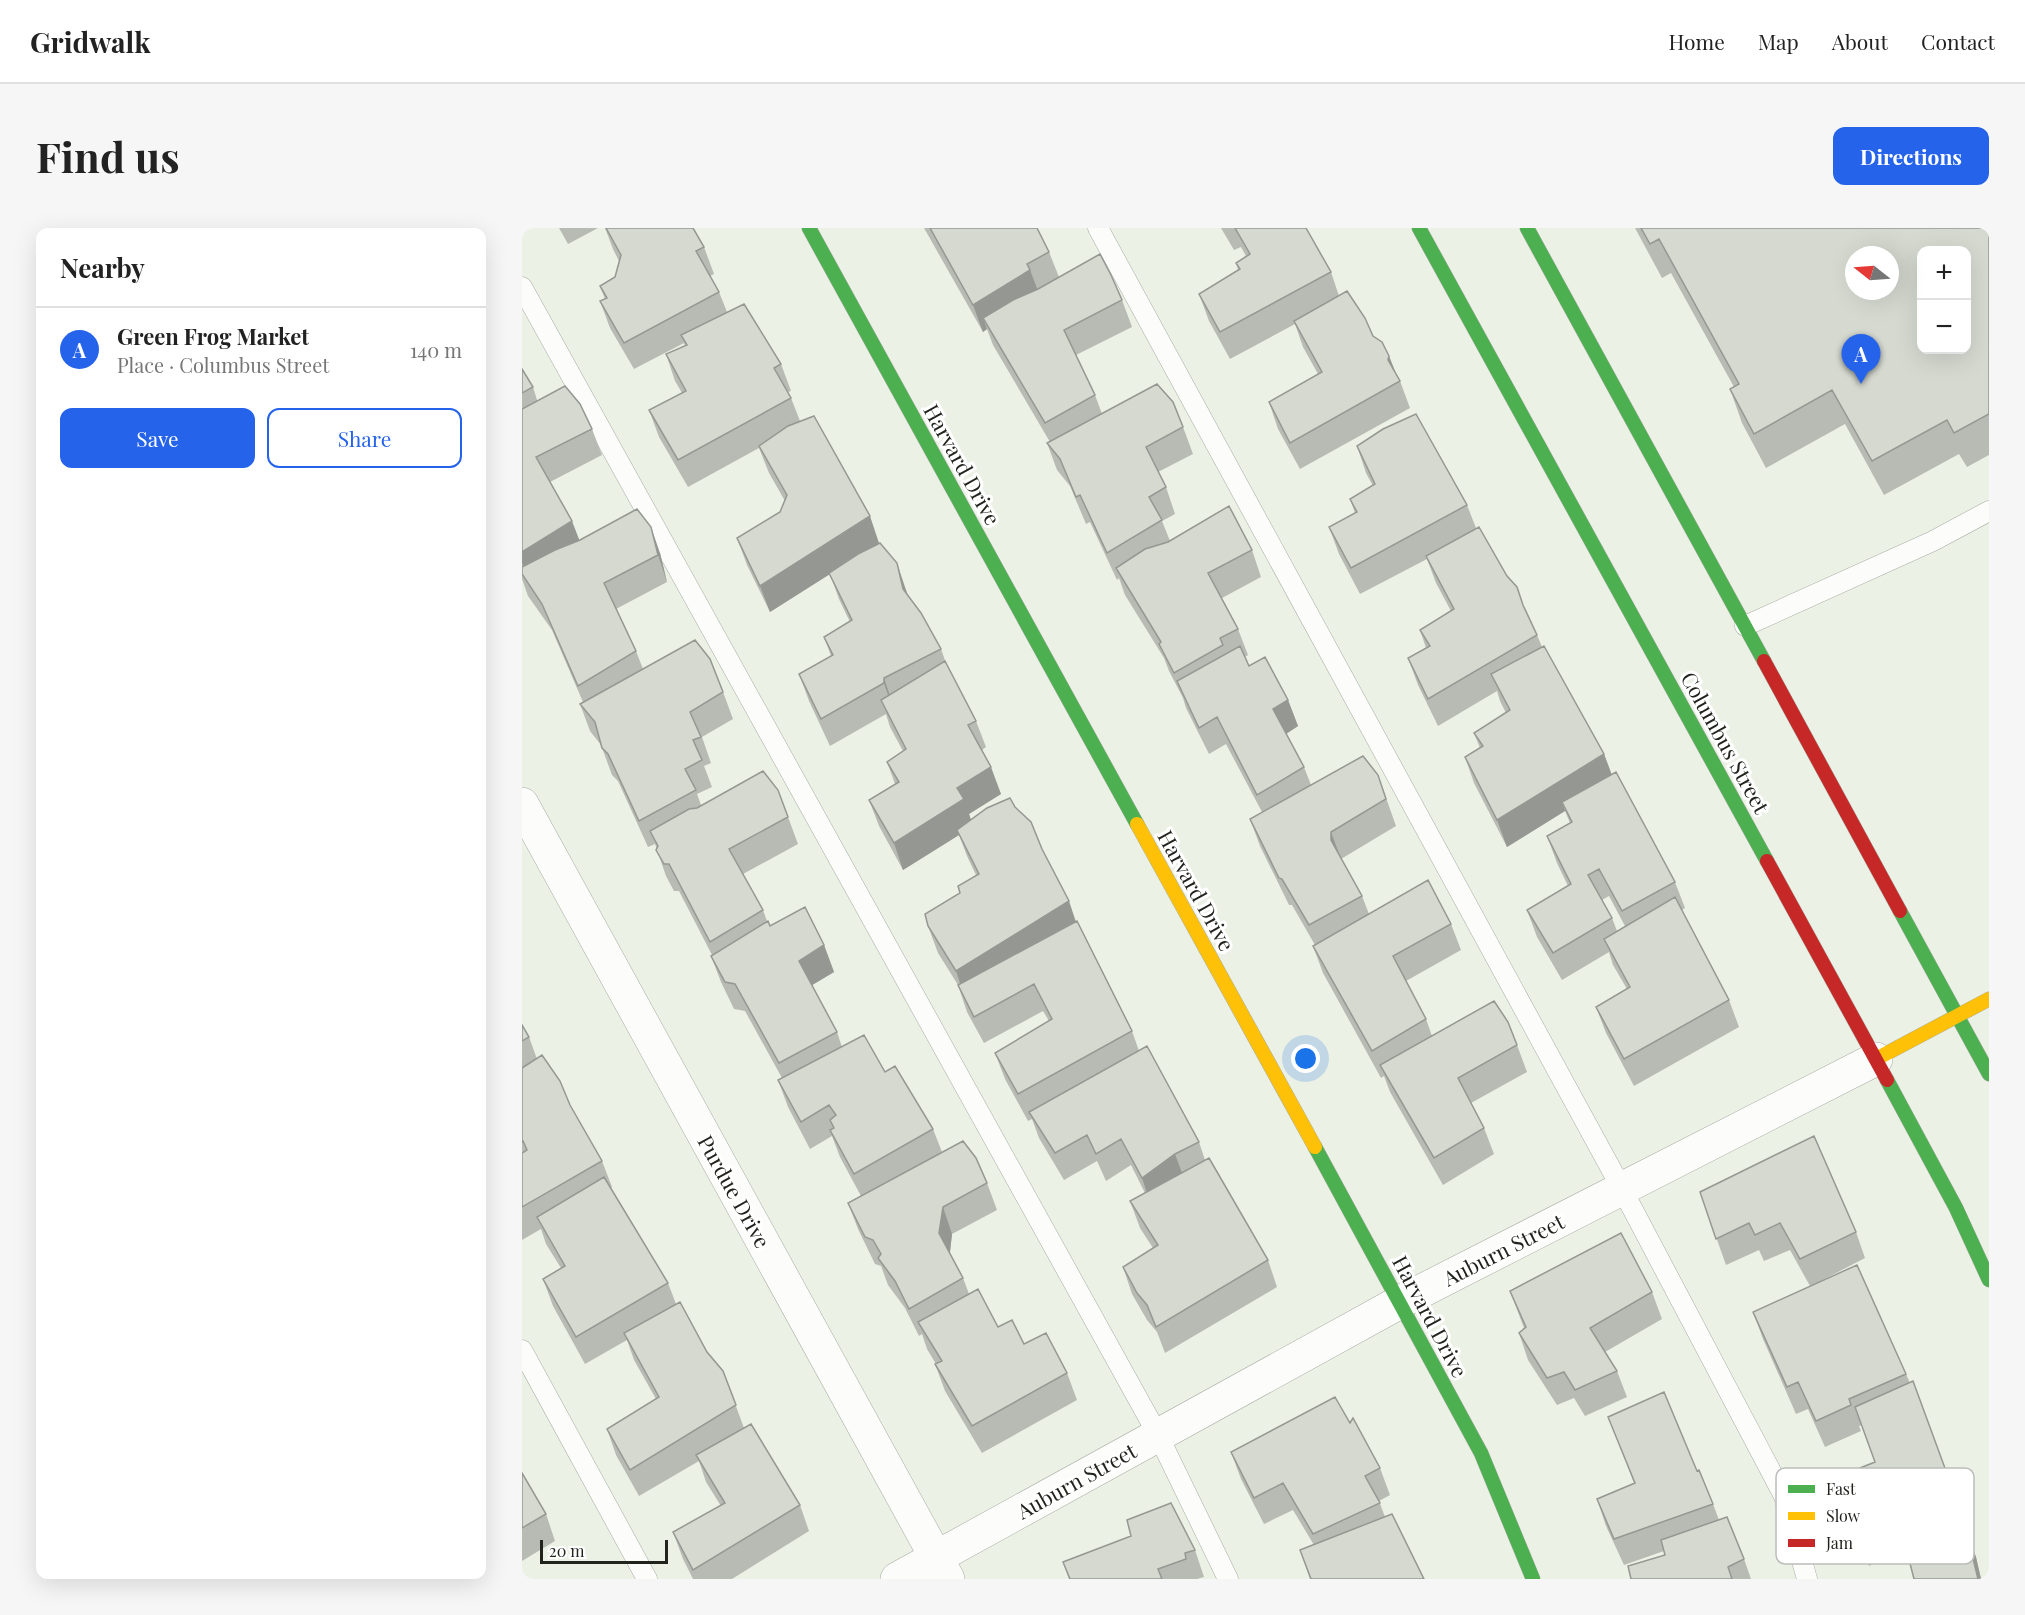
<!DOCTYPE html>
<html lang="en">
<head>
<meta charset="utf-8">
<style>
	:root { --surface:#fff; --page:#f6f6f6; --text:#222; --muted:#767676; --line:#e0e0e0; --accent:#2563eb }
	body { margin:0; font-family:"Playfair Display",serif; background:var(--page); color:var(--text) }
	.controls { position:absolute; right:18px; top:18px; display:grid; overflow:hidden; border-radius:12px; box-shadow:0 6px 24px #0002 }
	.controls button { width:54px; height:54px; display:grid; place-items:center; padding:0; border:0; border-bottom:2px solid var(--line); background:var(--surface); color:var(--text); font:30px sans-serif }
	.compass { position:absolute; left:1323px; top:18px; width:54px; height:54px; border-radius:50%; background:var(--surface); box-shadow:0 6px 24px #0002; rotate:287deg }
	.scale { position:absolute; left:18px; bottom:15px; width:128px; box-sizing:border-box; padding-left:6px; border:3px solid #21241d; border-top:0; font-size:16px; line-height:21px; white-space:nowrap; color:#21241d; -webkit-text-stroke:4px #fff; paint-order:stroke }
	.you { position:absolute; left:784px; top:831px; width:21px; height:21px; margin:-15px; border:4px solid #fff; border-radius:50%; background:#1a73e8; box-shadow:0 0 0 9px #1a73e833 }
	.badge { display:grid; place-items:center; width:39px; height:39px; border-radius:50%; background:var(--accent); color:#fff; font-size:20px; font-weight:700 }
	.pin { position:absolute; translate:-50% -50px; filter:drop-shadow(0 2px 3px #0008) }
	.pin::after { content:''; position:absolute; top:32px; width:21px; height:18px; background:inherit; clip-path:polygon(0 0,100% 0,50% 100%) }
	.list { margin:0; padding:0; list-style:none }
	h2 { display:flex; justify-content:space-between; align-items:center; height:78px; margin:0; padding:0 24px; font-size:26px }
	h2 small { font-size:20px; font-weight:400; color:var(--muted) }
	.list li { display:grid; grid-template-columns:39px 1fr auto; gap:18px; align-items:center; box-sizing:border-box; height:84px; padding:0 24px; border-top:2px solid var(--line) }
	.list b { display:block; font-size:22px; white-space:nowrap }
	.list p { margin:0; font-size:20px; white-space:nowrap; color:var(--muted) }
	.list em { font-size:20px; font-style:normal; color:var(--muted) }
	.actions { display:flex; gap:12px; padding:18px 24px }
	.actions a { flex:1; padding:14px 0; border:2px solid var(--accent); border-radius:12px; text-align:center; font-size:21px; color:var(--accent) }
	.actions .main { background:var(--accent); color:#fff }
	.map { position:relative; flex:none; width:1467px; height:1351px; overflow:hidden; border-radius:12px }
	header { display:flex; align-items:center; gap:36px; box-sizing:border-box; height:84px; padding:0 30px; background:var(--surface); border-bottom:2px solid var(--line) }
	header strong { font-size:28px }
	nav { display:flex; gap:33px; margin-inline-start:auto; font-size:21px }
	.intro { display:flex; align-items:center; justify-content:space-between; box-sizing:border-box; height:144px; padding:0 36px }
	h1 { margin:0; font-size:42px }
	.button { padding:15px 27px; border-radius:12px; background:var(--accent); color:#fff; font-size:21px; font-weight:700 }
	main { display:flex; gap:36px; padding:0 36px }
	aside { flex:1; background:var(--surface); border-radius:12px; box-shadow:0 6px 24px #0002 }
	.map>svg:first-child { display:block }
</style>
</head>
<body>
<header>
<strong>Gridwalk</strong>
<nav><a>Home</a><a>Map</a><a>About</a><a>Contact</a></nav>
</header>
<div class="intro"><h1>Find us</h1><a class="button">Directions</a></div>
<main>
<aside>
<h2>Nearby<small></small></h2>
<ul class="list">
<li><span class="badge">A</span><div><b>Green Frog Market</b><p>Place · Columbus Street</p></div><em>140 m</em></li>
</ul>
<div class="actions"><a class="main">Save</a><a>Share</a></div>
</aside>
<div class="map">
<svg width="1467" height="1351" viewBox="0 0 1467 1351">
	<rect width="100%" height="100%" fill="#ecf1e6"/>
	<g fill="none" stroke-linecap="round" stroke-linejoin="round">
		<g stroke="#a8aca3" stroke-width="21">
			<path id="lane" d="M 576,0 L 1100,961 L 1262,1268 L 1285,1351
				M 0,59 L 636,1207 L 706,1351
				M 1223,398 L 1411,313 L 1467,283
				M 0,1122 L 125,1351"/>
		</g>
		<g stroke="#a8aca3" stroke-width="34">
			<path id="street" d="M 0,576 L 426,1351
				M 375,1351 L 878,1074 L 1354,831"/>
		</g>
		<g stroke="#a8aca3" stroke-width="15">
			<path id="fast" d="M 287,0 L 615,596
				M 897,0 L 1245,633
				M 1005,0 L 1242,433
				M 1378,683 L 1467,846
				M 1365,852 L 1434,980 L 1467,1052
				M 793,919 L 959,1225 L 1011,1351"/>
		</g>
		<g stroke="#a8aca3" stroke-width="15">
			<path id="slow" d="M 615,596 L 793,919
				M 1354,831 L 1467,771"/>
		</g>
		<g stroke="#a8aca3" stroke-width="15">
			<path id="jam" d="M 1242,433 L 1378,683
				M 1245,633 L 1365,852"/>
		</g>
		<use href="#lane" stroke="#fcfdfb" stroke-width="20"/>
		<use href="#street" stroke="#fcfdfb" stroke-width="33"/>
		<use href="#fast" stroke="#4caf50" stroke-width="14"/>
		<use href="#slow" stroke="#ffc107" stroke-width="14"/>
		<use href="#jam" stroke="#c62828" stroke-width="14"/>
	</g>
	<path fill="#b7bbb3" fill-rule="evenodd" d="M 37,0 L 76,0 L 46,16 Z
		M 83,0 L 171,0 L 182,19 L 192,46 L 188,48 L 197,64 L 205,84 L 259,136 L 269,163 L 266,164 L 269,170 L 278,193 L 357,315 L 351,319 L 384,362 L 386,367 L 419,421 L 425,438 L 454,493 L 464,519 L 460,522 L 479,566 L 447,586 L 449,592 L 493,579 L 520,621 L 554,694 L 610,803 L 617,823 L 677,914 L 683,932 L 746,1032 L 755,1059 L 643,1125 L 635,1104 L 625,1092 L 610,1066 L 601,1039 L 631,1020 L 618,1000 L 608,973 L 623,965 L 609,937 L 584,953 L 575,933 L 542,952 L 517,910 L 510,891 L 506,893 L 483,851 L 473,825 L 527,793 L 521,783 L 462,815 L 445,784 L 436,757 L 416,725 L 406,698 L 454,647 L 445,628 L 437,607 L 381,642 L 357,598 L 347,572 L 373,556 L 365,534 L 381,523 L 368,499 L 364,486 L 308,518 L 287,473 L 277,446 L 309,428 L 302,409 L 328,394 L 317,371 L 308,346 L 248,384 L 225,337 L 215,310 L 258,284 L 263,273 L 247,245 L 237,220 L 166,259 L 137,209 L 127,182 L 160,165 L 153,153 L 144,126 L 163,118 L 162,115 L 112,141 L 88,100 L 78,73 L 83,71 L 78,58 L 93,49 L 97,33 L 91,21 Z
		M 402,0 L 515,0 L 527,24 L 537,49 L 600,72 L 610,99 L 554,127 L 573,167 L 580,186 L 661,199 L 671,226 L 636,244 L 644,259 L 653,286 L 640,293 L 648,313 L 730,322 L 739,349 L 700,370 L 716,401 L 726,427 L 723,429 L 727,438 L 766,472 L 776,498 L 764,506 L 782,539 L 789,557 L 856,547 L 874,598 L 819,631 L 840,668 L 847,686 L 929,696 L 939,722 L 884,753 L 904,791 L 910,808 L 995,817 L 1005,844 L 949,875 L 962,900 L 972,926 L 921,957 L 868,864 L 862,848 L 859,850 L 801,745 L 791,718 L 793,717 L 770,677 L 767,677 L 738,618 L 728,591 L 740,584 L 704,516 L 687,526 L 664,480 L 661,470 L 647,443 L 642,430 L 603,367 L 597,350 L 595,352 L 568,294 L 564,296 L 548,258 L 535,242 L 525,215 L 528,214 L 471,117 L 465,101 L 461,104 Z
		M 699,0 L 784,0 L 809,44 L 817,68 L 867,128 L 874,145 L 878,153 L 888,180 L 778,241 L 756,201 L 747,174 L 796,146 L 781,119 L 773,96 L 708,131 L 687,93 L 677,66 L 716,42 L 714,35 L 724,28 L 719,19 L 712,22 Z
		M 1113,0 L 1467,0 L 1467,227 L 1445,239 L 1437,226 L 1362,267 L 1323,196 L 1244,240 L 1220,195 L 1208,161 L 1212,159 L 1149,45 L 1140,50 Z
		M 0,141 L 11,159 L 15,172 L 70,201 L 80,227 L 28,254 L 57,312 L 138,325 L 145,354 L 94,381 L 114,423 L 121,441 L 201,464 L 211,491 L 180,509 L 189,535 L 182,538 L 190,559 L 175,566 L 179,577 L 256,562 L 276,616 L 221,646 L 241,682 L 245,693 L 248,698 L 302,717 L 312,744 L 290,757 L 315,804 L 320,819 L 363,844 L 411,901 L 420,924 L 465,955 L 475,982 L 430,1006 L 428,1025 L 441,1050 L 447,1066 L 476,1099 L 502,1116 L 545,1145 L 555,1172 L 460,1225 L 423,1163 L 413,1136 L 414,1136 L 405,1121 L 400,1106 L 397,1108 L 383,1080 L 366,1057 L 359,1038 L 353,1036 L 336,1001 L 326,975 L 339,968 L 318,929 L 310,908 L 288,921 L 266,879 L 256,852 L 260,850 L 223,783 L 212,781 L 199,754 L 189,728 L 190,727 L 157,663 L 152,663 L 144,648 L 133,616 L 126,619 L 96,553 L 90,547 L 79,517 L 68,503 L 58,476 L 61,474 L 30,402 L 6,368 L 0,351 Z
		M 835,218 L 945,277 L 954,300 L 1005,387 L 1015,407 L 1020,419 L 1082,526 L 1090,547 L 1153,654 L 1163,680 L 1160,682 L 1207,772 L 1217,799 L 1112,858 L 1084,805 L 1074,779 L 1105,761 L 1091,737 L 1087,724 L 1040,752 L 1015,709 L 1005,682 L 1046,658 L 1035,635 L 1025,608 L 1048,595 L 1043,583 L 985,619 L 952,555 L 943,529 L 958,520 L 952,505 L 984,485 L 978,473 L 975,463 L 916,498 L 896,457 L 886,430 L 904,420 L 898,402 L 929,383 L 914,355 L 905,331 L 838,366 L 817,326 L 807,299 L 833,285 L 828,271 L 851,258 L 844,245 ZM 1087,668 L 1103,698 L 1095,703 L 1090,690 L 1080,672 Z
		M 0,797 L 7,809 L 15,831 L 48,877 L 80,933 L 90,959 L 89,960 L 146,1055 L 154,1076 L 185,1124 L 201,1143 L 222,1200 L 278,1277 L 287,1303 L 210,1351 L 171,1351 L 161,1331 L 151,1304 L 199,1278 L 184,1254 L 177,1233 L 117,1268 L 94,1227 L 85,1201 L 134,1171 L 112,1132 L 105,1112 L 63,1136 L 31,1078 L 21,1051 L 39,1040 L 24,1016 L 19,1001 L 0,1012 Z
		M 1178,964 L 1334,1004 L 1343,1030 L 1291,1057 L 1384,1146 L 1388,1155 L 1391,1153 L 1437,1278 L 1391,1298 L 1396,1313 L 1444,1302 L 1454,1329 L 1459,1351 L 1392,1351 L 1384,1321 L 1347,1338 L 1320,1267 L 1344,1257 L 1338,1240 L 1353,1234 L 1340,1197 L 1337,1198 L 1339,1203 L 1303,1219 L 1286,1181 L 1274,1186 L 1241,1111 L 1231,1084 L 1288,1058 L 1268,1022 L 1242,1033 L 1237,1022 L 1204,1037 Z
		M 988,1063 L 1130,1064 L 1140,1091 L 1083,1124 L 1095,1143 L 1105,1169 L 1063,1188 L 1052,1170 L 1035,1177 L 1006,1132 L 997,1105 L 1002,1100 Z
		M 1086,1189 L 1175,1243 L 1191,1276 L 1197,1292 L 1222,1331 L 1229,1351 L 1109,1351 L 1143,1327 L 1142,1323 L 1102,1337 L 1084,1298 L 1075,1271 L 1112,1255 Z
		M 828,1195 L 858,1240 L 868,1267 L 857,1273 L 863,1289 L 902,1351 L 788,1351 L 778,1322 L 792,1317 L 771,1282 L 742,1296 L 719,1251 L 709,1224 Z
		M 0,1245 L 24,1286 L 33,1313 L 0,1333 Z
		M 673,1322 L 682,1349 L 675,1351 L 547,1351 L 541,1334 Z"/>
	<path fill="#959892" d="M 508,42 L 518,68 L 461,90 L 465,101 L 461,104 L 451,77 Z
		M 867,128 L 877,154 L 866,132 Z
		M 348,288 L 357,315 L 248,384 L 238,358 Z
		M 50,293 L 60,319 L 6,353 L 0,335 L 0,324 Z
		M 129,299 L 138,325 L 145,354 L 136,327 Z
		M 375,335 L 384,362 L 391,387 L 381,361 Z
		M 362,450 L 371,477 L 371,482 L 362,455 Z
		M 766,472 L 776,498 L 761,508 L 751,481 Z
		M 1082,526 L 1092,553 L 1040,574 L 1043,583 L 985,619 L 975,592 Z
		M 469,539 L 479,566 L 447,586 L 451,598 L 435,602 L 437,607 L 381,642 L 372,615 L 435,560 Z
		M 809,604 L 819,631 L 809,612 Z
		M 547,673 L 556,700 L 443,770 L 434,743 Z
		M 302,717 L 312,744 L 287,759 L 277,733 Z
		M 653,926 L 663,953 L 629,977 L 620,950 Z
		M 421,979 L 430,1006 L 427,1032 L 417,1005 Z
		M 1444,1302 L 1454,1329 L 1459,1351 L 1456,1351 Z"/>
	<path fill="#d5d9d0" stroke="#959892" stroke-width="1.5" fill-rule="evenodd" d="M 84,0 L 171,0 L 182,19 L 174,23 L 197,64 L 102,115 L 78,73 L 85,70 L 78,58 L 93,49 L 99,27 Z
		M 408,0 L 515,0 L 527,24 L 505,36 L 508,42 L 451,77 Z
		M 713,0 L 784,0 L 809,44 L 698,104 L 677,66 L 718,41 L 714,35 L 728,26 Z
		M 1119,0 L 1467,0 L 1467,186 L 1432,205 L 1425,192 L 1350,233 L 1310,162 L 1232,206 L 1208,161 L 1217,156 L 1137,11 L 1128,16 ZM 1400,22 L 1444,22 L 1444,122 L 1400,122 ZM 1332,27 L 1368,27 L 1368,63 L 1332,63 Z
		M 578,26 L 589,47 L 600,72 L 542,102 L 573,167 L 523,195 L 461,90 L 491,72 L 516,61 Z
		M 825,63 L 843,90 L 851,108 L 860,114 L 867,128 L 866,132 L 878,153 L 768,215 L 747,174 L 800,144 L 772,93 Z
		M 222,76 L 259,136 L 252,140 L 269,170 L 156,232 L 127,182 L 164,163 L 144,126 L 165,117 L 159,107 Z
		M 0,141 L 11,159 L 0,165 Z
		M 635,156 L 651,174 L 661,199 L 624,219 L 644,259 L 627,269 L 640,292 L 585,325 L 558,267 L 554,269 L 538,231 L 525,215 Z
		M 43,158 L 58,176 L 70,201 L 14,229 L 50,293 L 0,324 L 0,181 Z
		M 894,186 L 945,277 L 829,340 L 807,299 L 835,284 L 828,271 L 853,256 L 835,218 L 861,201 Z
		M 292,188 L 348,288 L 238,358 L 215,310 L 258,284 L 265,267 L 237,218 L 266,198 Z
		M 707,278 L 730,322 L 686,345 L 716,401 L 698,410 L 701,417 L 652,445 L 637,416 L 639,414 L 594,340 L 623,321 L 646,314 Z
		M 115,281 L 129,299 L 136,327 L 82,355 L 114,423 L 56,458 L 20,376 L 0,346 L 0,339 L 33,322 L 58,312 Z
		M 957,299 L 985,348 L 995,359 L 1001,377 L 1015,407 L 906,471 L 886,430 L 908,418 L 898,402 L 932,381 L 904,328 Z
		M 358,315 L 375,335 L 381,361 L 399,385 L 419,421 L 362,450 L 362,455 L 299,491 L 277,446 L 311,427 L 302,409 L 330,392 L 307,345 L 336,326 Z
		M 173,412 L 188,431 L 201,464 L 168,484 L 179,509 L 171,512 L 180,532 L 163,541 L 174,562 L 117,593 L 86,526 L 80,520 L 73,494 L 58,476 Z
		M 718,418 L 727,438 L 743,429 L 766,472 L 751,481 L 782,539 L 735,567 L 695,489 L 677,500 L 655,453 Z
		M 1022,418 L 1082,526 L 975,592 L 943,529 L 961,518 L 952,505 L 988,482 L 969,446 Z
		M 423,433 L 454,493 L 446,497 L 469,539 L 435,560 L 442,571 L 372,615 L 347,572 L 377,554 L 365,534 L 384,521 L 359,472 Z
		M 841,528 L 856,547 L 864,571 L 809,604 L 809,612 L 840,668 L 787,697 L 760,651 L 757,650 L 728,591 Z
		M 241,543 L 256,562 L 266,589 L 207,621 L 241,682 L 188,714 L 147,636 L 142,636 L 134,622 L 136,618 L 128,603 L 167,581 L 175,580 Z
		M 1094,544 L 1153,654 L 1100,683 L 1077,641 L 1066,647 L 1090,690 L 1031,725 L 1005,682 L 1049,656 L 1025,608 L 1050,594 L 1040,574 Z
		M 488,570 L 493,579 L 509,594 L 520,621 L 547,673 L 434,743 L 406,698 L 403,686 L 438,665 L 436,658 L 457,646 L 435,602 L 465,580 Z
		M 906,652 L 929,696 L 871,728 L 904,791 L 850,823 L 791,718 Z
		M 1153,669 L 1207,772 L 1102,831 L 1074,779 L 1108,759 L 1082,711 Z
		M 283,679 L 302,717 L 277,733 L 315,804 L 257,835 L 213,756 L 203,754 L 189,728 L 246,693 L 248,698 Z
		M 555,693 L 610,803 L 496,866 L 473,825 L 530,791 L 512,756 L 452,789 L 436,757 Z
		M 972,773 L 986,794 L 995,817 L 936,850 L 962,900 L 912,930 L 858,837 Z
		M 0,797 L 7,809 L 0,813 Z
		M 342,807 L 363,844 L 373,838 L 411,901 L 332,946 L 308,902 L 312,900 L 308,892 L 314,887 L 307,877 L 279,894 L 256,852 Z
		M 625,818 L 677,914 L 653,926 L 620,950 L 599,911 L 574,926 L 565,907 L 533,925 L 507,884 Z
		M 20,827 L 38,853 L 48,877 L 80,933 L 0,979 L 0,925 L 5,922 L 1,913 L 0,914 L 0,840 Z
		M 1292,908 L 1334,1004 L 1278,1031 L 1258,995 L 1233,1007 L 1227,995 L 1194,1011 L 1178,964 Z
		M 441,913 L 454,930 L 465,955 L 421,979 L 417,1005 L 441,1050 L 387,1081 L 373,1053 L 356,1030 L 359,1026 L 351,1012 L 343,1009 L 326,975 Z
		M 687,930 L 746,1032 L 634,1099 L 625,1077 L 615,1065 L 601,1039 L 636,1017 L 608,973 Z
		M 82,949 L 146,1055 L 54,1109 L 21,1051 L 43,1038 L 15,989 Z
		M 1099,1005 L 1130,1064 L 1068,1100 L 1095,1143 L 1053,1162 L 1042,1144 L 1025,1150 L 997,1105 L 1004,1099 L 988,1063 Z
		M 1335,1037 L 1384,1146 L 1327,1171 L 1329,1177 L 1294,1193 L 1276,1154 L 1265,1159 L 1231,1084 Z
		M 456,1061 L 476,1099 L 490,1092 L 502,1116 L 524,1105 L 545,1145 L 450,1198 L 413,1136 L 420,1133 L 396,1094 Z
		M 158,1074 L 185,1124 L 201,1143 L 214,1177 L 108,1242 L 85,1201 L 137,1169 L 102,1105 Z
		M 1391,1153 L 1427,1251 L 1380,1272 L 1387,1288 L 1337,1311 L 1320,1267 L 1345,1257 L 1338,1240 L 1353,1234 L 1333,1179 Z
		M 1142,1164 L 1175,1243 L 1177,1242 L 1191,1276 L 1092,1311 L 1075,1271 L 1113,1255 L 1086,1189 Z
		M 813,1169 L 828,1195 L 831,1190 L 858,1240 L 843,1248 L 858,1275 L 791,1306 L 761,1255 L 732,1270 L 709,1224 Z
		M 229,1196 L 278,1277 L 171,1342 L 151,1304 L 203,1275 L 174,1227 Z
		M 0,1245 L 24,1286 L 0,1300 Z
		M 649,1275 L 673,1322 L 663,1325 L 664,1331 L 636,1341 L 640,1351 L 548,1351 L 541,1334 L 609,1308 L 605,1292 Z
		M 870,1286 L 902,1351 L 789,1351 L 778,1322 Z
		M 1205,1289 L 1222,1331 L 1206,1339 L 1210,1351 L 1109,1351 L 1106,1338 L 1143,1327 L 1139,1312 Z
		M 1444,1302 L 1456,1351 L 1392,1351 L 1383,1316 Z"/>
	<g text-anchor="middle" dominant-baseline="central" stroke-width="6" stroke-linejoin="round" paint-order="stroke">
		<g font-size="21" fill="#21241d" stroke="#fff">
			<text transform="translate(441 236) rotate(61)">Harvard Drive</text>
			<text transform="translate(1204 514) rotate(61)">Columbus Street</text>
			<text transform="translate(675 662) rotate(61)">Harvard Drive</text>
			<text transform="translate(213 963) rotate(61)">Purdue Drive</text>
			<text transform="translate(981 1021) rotate(-27)">Auburn Street</text>
			<text transform="translate(909 1088) rotate(62)">Harvard Drive</text>
			<text transform="translate(554 1252) rotate(-29)">Auburn Street</text>
		</g>
	</g>
	<rect x="1254" y="1240" width="198" height="96" rx="9" fill="#fff" stroke="#bcbdbb" stroke-width="1.5"/>
	<rect x="1266" y="1257" width="27" height="8" fill="#4caf50"/>
	<rect x="1266" y="1284" width="27" height="8" fill="#ffc107"/>
	<rect x="1266" y="1311" width="27" height="8" fill="#c62828"/>
	<g font-size="16" fill="#21241d">
		<text x="1304" y="1267">Fast</text>
		<text x="1304" y="1294">Slow</text>
		<text x="1304" y="1321">Jam</text>
	</g>
</svg>
<div class="controls">
<button>+</button>
<button>−</button>
</div>
<svg class="compass" viewBox="-18 -18 36 36"><path d="M0-13l5 13h-10z" fill="#e53935"/><path d="M0 13l5-13h-10z" fill="#767676"/></svg>
<div class="scale">20 m</div>
<div class="you"></div>
<div class="pin badge" style="left:1339px;top:156px">A</div>
</div>
</main>
</body>
</html>
